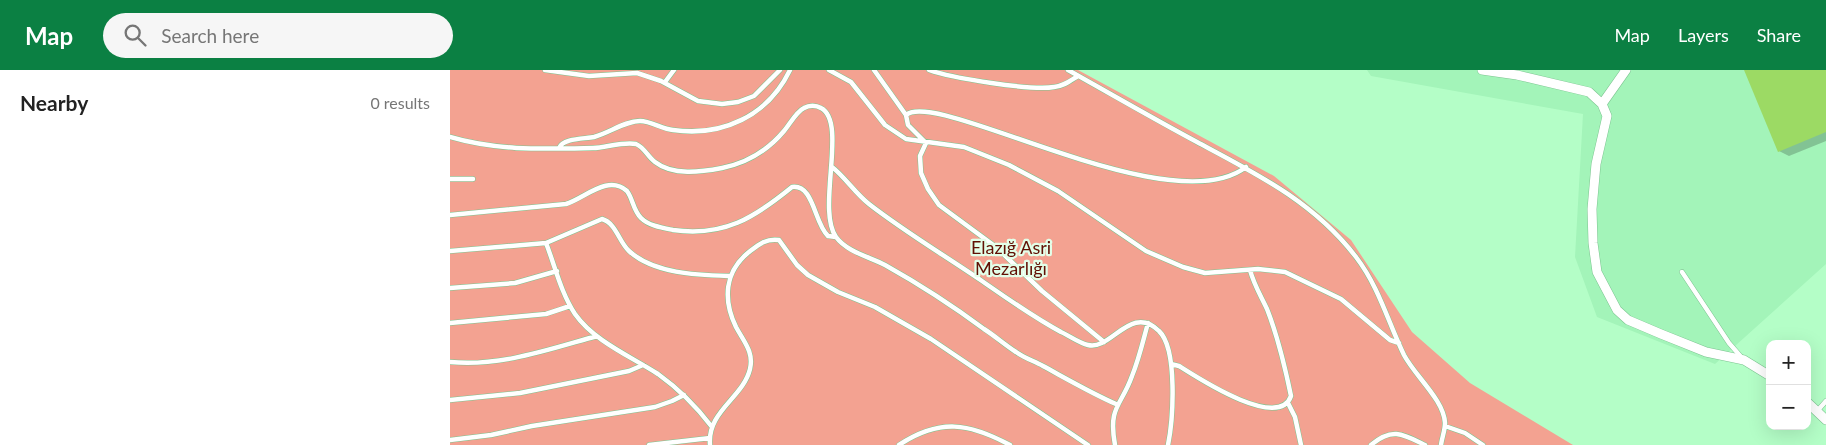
<!DOCTYPE html>
<html lang="en">
<head>
<meta charset="utf-8">
<style>
	:root { --surface:#fff; --page:#f6f6f6; --text:#222; --muted:#767676; --line:#e0e0e0; --accent:#0b8043 }
	body { margin:0; font-family:Lato,sans-serif; background:var(--page); color:var(--text) }
	.controls { position:absolute; right:15px; bottom:15px; display:grid; overflow:hidden; border-radius:10px; box-shadow:0 5px 20px #0002 }
	.controls button { width:45px; height:45px; display:grid; place-items:center; padding:0; border:0; border-bottom:1px solid var(--line); background:var(--surface); color:var(--text); font:25px sans-serif }
	.list { margin:0; padding:0; list-style:none }
	h2 { display:flex; justify-content:space-between; align-items:center; height:65px; margin:0; padding:0 20px; font-size:21px }
	h2 small { font-size:16px; font-weight:400; color:var(--muted) }
	.icon { flex:none; width:28px; height:28px; fill:none; stroke:currentColor; stroke-width:2; stroke-linecap:round; stroke-linejoin:round }
	.map { position:relative; flex:none; width:1376px; height:375px; overflow:hidden }
	header { display:flex; align-items:center; gap:30px; box-sizing:border-box; height:70px; padding:0 25px; background:var(--accent); color:#fff }
	header strong { font-size:24px }
	nav { display:flex; gap:28px; margin-inline-start:auto; font-size:18px }
	.search { width:350px; height:45px; background:var(--page); display:flex; align-items:center; gap:12px; box-sizing:border-box; padding:0 18px; border-radius:28px; color:var(--muted); font-size:19px }
	main { display:flex }
	aside { flex:1; background:var(--surface) }
	.map>svg:first-child { display:block }
</style>
</head>
<body>
<header>
<strong>Map</strong>
<div class="search"><svg class="icon" aria-label="search" viewBox="0 0 24 24"><circle cx="10" cy="10" r="6"/><path d="M15 15l6 6"/></svg>Search here</div>
<nav><a>Map</a><a>Layers</a><a>Share</a></nav>
</header>
<main>
<aside>
<h2>Nearby<small>0 results</small></h2>
<ul class="list">
</ul>
</aside>
<div class="map">
<svg width="1376" height="375" viewBox="0 0 1376 375">
	<rect width="100%" height="100%" fill="#b4fec7"/>
	<path fill="#a3f4b9" d="M 917,0 L 1376,0 L 1376,194 L 1265,294 L 1147,247 L 1125,187 L 1133,44 L 921,6 Z"/>
	<path fill="#f3a291" d="M 0,0 L 628,0 L 824,106 L 901,170 L 962,262 L 1020,313 L 1123,375 L 0,375 Z"/>
	<path fill="#0003" d="M 1295,0 L 1376,0 L 1376,71 L 1339,86 L 1329,81 Z"/>
	<path fill="#9cda64" d="M 1294,0 L 1376,0 L 1376,62 L 1328,82 Z"/>
	<g fill="none" stroke-linecap="round" stroke-linejoin="round">
		<g stroke="#7cc490" stroke-width="5.5">
			<path id="lane" d="M 95,0 L 139,6 L 187,3 L 211,11 L 248,31 L 272,34 L 288,32 L 304,26 L 330,0
				M 379,0 L 401,12 L 435,55 L 456,69 L 514,77 L 559,95 L 608,121 L 696,181 L 733,197 L 755,203 L 808,199 L 835,202 L 891,229 L 940,270 L 949,273
				M 424,0 L 456,45
				M 479,0 C 501,8 582,21 604,17 C 614,16 620,11 628,6
				M 618,0 C 661,24 704,49 747,72 C 807,104 864,132 906,187 C 929,217 938,252 954,285 C 965,306 994,330 995,353 C 995,361 992,367 991,375
				M 215,12 L 224,0
				M 0,67 C 47,81 94,79 143,78 C 155,78 174,71 186,74 C 194,77 198,87 205,92 C 223,106 251,102 272,98 C 297,93 318,80 334,61 C 340,54 346,42 354,38 C 359,35 366,35 371,38 C 398,52 366,139 386,167 C 397,182 420,187 435,195 C 469,214 503,236 534,259 C 545,266 555,275 566,282 C 574,288 584,291 593,296 C 617,309 641,323 666,334
				M 109,78 C 113,68 134,69 144,67 C 159,63 175,51 190,51 C 201,51 212,59 223,60 C 272,67 318,46 340,0
				M 382,97 C 395,107 405,123 419,134 C 455,162 494,185 532,211 C 558,229 583,247 611,262 C 620,266 629,273 638,275 C 661,281 681,233 709,261 C 728,279 723,350 718,375
				M 0,109 L 23,109
				M 0,145 L 116,134 C 135,128 158,104 177,121 C 183,129 183,140 191,148 C 199,156 213,158 223,160 C 274,167 304,148 342,117 C 364,114 364,153 378,166 L 386,167
				M 96,173 C 105,196 111,223 125,244 C 144,271 180,286 208,304 C 229,319 246,336 262,357
				M 0,181 L 96,173 L 152,149 C 166,153 169,172 179,181 C 204,204 248,205 280,206
				M 1232,202 L 1279,273 L 1292,288
				M 0,218 L 65,213 L 107,201
				M 0,253 L 96,244 L 120,236
				M 654,272 L 592,221 L 546,177 L 489,135 L 478,119 L 471,103 L 470,86 L 476,73 L 458,55 L 456,45 C 487,18 720,155 796,97
				M 0,292 C 50,297 100,279 147,266
				M 721,294 L 729,296 C 748,308 829,361 841,326 C 835,297 828,267 817,239 C 811,226 804,215 800,200
				M 0,330 L 70,323 L 179,301 L 193,295
				M 838,333 L 845,347 L 851,375
				M 1368,340 L 1376,331
				M 995,356 L 1015,363 L 1033,375
				M 0,370 L 41,365 L 82,356 L 205,337 L 222,331 L 234,325
				M 199,375 L 260,368
				M 260,375 C 257,341 293,328 300,299 C 304,282 294,272 286,257 C 273,230 274,202 299,182 C 308,175 316,168 329,170 L 347,195 L 358,205 L 388,222 L 425,237 L 481,269 L 638,375
				M 449,375 C 490,348 519,353 560,375
				M 665,375 C 658,336 671,337 682,306 C 689,289 693,271 698,253
				M 921,375 C 942,357 953,364 975,375"/>
		</g>
		<g stroke="#7cc490" stroke-width="10">
			<path id="street" d="M 1032,0 L 1067,5 L 1139,22 L 1152,34 L 1157,46 L 1146,94 L 1142,139 L 1143,173 L 1147,202 L 1167,240 L 1178,250 L 1211,264 L 1256,282 L 1294,290 L 1320,306
				M 1152,34 L 1176,0
				M 1357,332 L 1376,350"/>
		</g>
		<use href="#lane" stroke="#fff" stroke-width="4.5"/>
		<use href="#street" stroke="#fff" stroke-width="9"/>
	</g>
	<g text-anchor="middle" dominant-baseline="central" stroke-width="4.5" stroke-linejoin="round" paint-order="stroke">
		<g font-size="18" fill="#611004" stroke="#e3ffe9">
			<text x="561" y="177">Elazığ Asri<tspan x="561" dy="21">Mezarlığı</tspan></text>
		</g>
	</g>
</svg>
<div class="controls">
<button>+</button>
<button>−</button>
</div>
</div>
</main>
</body>
</html>
